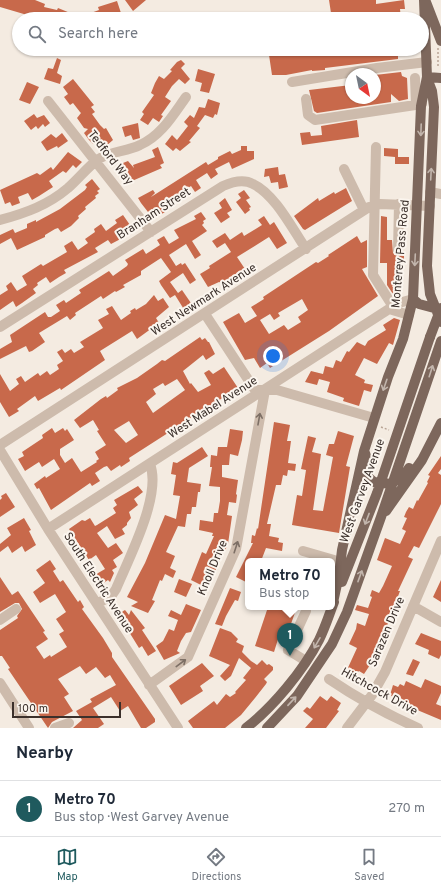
<!DOCTYPE html>
<html lang="en">
<head>
<meta charset="utf-8">
<style>
	:root { --surface:#fff; --page:#f2f2f3; --text:#1f2937; --muted:#747a83; --line:#e0e1e3; --accent:#1f5a5e }
	body { margin:0; font-family:Overpass,sans-serif; background:var(--page); color:var(--text) }
	.compass { position:absolute; left:345px; top:68px; width:36px; height:36px; border-radius:50%; background:var(--surface); box-shadow:0 1px 3px #0004; rotate:147deg }
	.scale { position:absolute; left:12px; bottom:10px; width:109px; box-sizing:border-box; padding-left:4px; border:2px solid #3b302b; border-top:0; font-size:11px; line-height:14px; white-space:nowrap; color:#3b302b; -webkit-text-stroke:3px #fbf5ee; paint-order:stroke }
	.you { position:absolute; left:273px; top:356px; width:14px; height:14px; margin:-10px; border:3px solid #fff; border-radius:50%; background:#1a73e8; box-shadow:0 0 0 6px #1a73e833 }
	.badge { display:grid; place-items:center; width:26px; height:26px; border-radius:50%; background:var(--accent); color:#fff; font-size:13px; font-weight:700 }
	.pin { position:absolute; translate:-50% -33px; filter:drop-shadow(0 1px 2px #0008) }
	.pin::after { content:''; position:absolute; top:21px; width:14px; height:12px; background:inherit; clip-path:polygon(0 0,100% 0,50% 100%) }
	.popup { position:absolute; left:245px; top:558px; width:90px; height:52px; box-sizing:border-box; display:grid; place-content:center; border-radius:6px; background:var(--surface); filter:drop-shadow(0 1px 3px #0005); font-size:13px; white-space:nowrap; color:var(--muted) }
	.popup b { font-size:15px; color:var(--text) }
	.popup::after { content:''; position:absolute; left:50%; top:100%; margin-left:-8px; border:8px solid transparent; border-top-color:var(--surface) }
	.list { margin:0; padding:0; list-style:none }
	h2 { display:flex; justify-content:space-between; align-items:center; height:52px; margin:0; padding:0 16px; font-size:17px }
	h2 small { font-size:13px; font-weight:400; color:var(--muted) }
	.list li { display:grid; grid-template-columns:26px 1fr auto; gap:12px; align-items:center; box-sizing:border-box; height:56px; padding:0 16px; border-top:1px solid var(--line) }
	.list b { display:block; font-size:15px; white-space:nowrap }
	.list p { margin:0; font-size:13px; white-space:nowrap; color:var(--muted) }
	.list em { font-size:13px; font-style:normal; color:var(--muted) }
	.icon { flex:none; width:22px; height:22px; fill:none; stroke:currentColor; stroke-width:2; stroke-linecap:round; stroke-linejoin:round }
	.map { position:relative; flex:none; width:441px; height:728px; overflow:hidden }
	.search { position:absolute; background:var(--surface); box-shadow:0 1px 3px #0004; left:12px; right:12px; top:12px; height:44px; display:flex; align-items:center; gap:10px; box-sizing:border-box; padding:0 14px; border-radius:22px; color:var(--muted); font-size:15px }
	.sheet { height:108px; background:var(--surface) }
	nav { display:flex; justify-content:space-around; align-items:center; box-sizing:border-box; height:56px; border-top:1px solid var(--line); background:var(--surface); font-size:11px; color:var(--muted) }
	nav a { display:grid; justify-items:center; gap:2px }
	nav .on { color:var(--accent) }
	.map>svg:first-child { display:block }
</style>
</head>
<body>
<div class="map">
<svg width="441" height="728" viewBox="0 0 441 728">
	<rect width="100%" height="100%" fill="#f4ebe1"/>
	<path fill="#c8694b" fill-rule="evenodd" d="M 0,0 L 35,0 L 45,4 L 44,7 L 57,10 L 58,8 L 80,17 L 99,10 L 98,7 L 117,1 L 123,19 L 34,19 L 34,17 L 0,7 Z
		M 125,0 L 146,0 L 133,11 Z
		M 329,0 L 376,0 L 376,4 L 404,0 L 405,9 L 400,9 L 401,19 L 315,19 L 315,15 L 331,13 Z
		M 314,49 L 397,49 L 399,50 L 400,56 L 398,56 L 398,59 L 325,68 L 325,70 L 312,71 L 312,70 L 286,75 L 272,75 L 269,55 Z
		M 57,58 L 61,60 L 57,73 L 62,76 L 60,84 L 44,79 L 48,68 L 53,69 Z
		M 181,60 L 185,64 L 181,68 L 190,79 L 185,84 L 179,79 L 172,86 L 165,97 L 171,101 L 161,115 L 163,116 L 159,122 L 153,118 L 148,125 L 140,120 L 144,114 L 142,112 L 154,95 L 151,93 L 155,83 L 159,76 L 164,79 L 172,71 L 170,70 L 177,62 Z
		M 198,69 L 215,74 L 209,93 L 200,91 L 202,83 L 195,81 Z
		M 401,72 L 402,76 L 407,78 L 408,99 L 399,101 L 391,94 L 391,102 L 317,113 L 314,111 L 309,90 L 351,85 L 351,98 L 375,98 L 375,75 Z
		M 73,79 L 94,105 L 91,107 L 95,112 L 92,114 L 100,125 L 104,129 L 106,128 L 113,140 L 106,146 L 102,139 L 93,144 L 89,140 L 84,133 L 88,129 L 84,128 L 77,118 L 81,113 L 80,112 L 73,103 L 70,105 L 64,97 L 68,94 L 63,87 Z
		M 27,82 L 39,87 L 30,104 L 19,100 Z
		M 208,99 L 220,103 L 217,115 L 215,114 L 213,118 L 205,115 L 197,126 L 200,128 L 189,141 L 191,142 L 180,151 L 176,148 L 173,151 L 165,144 L 172,135 L 177,140 L 188,126 L 184,122 L 190,115 L 194,118 L 199,107 L 205,108 Z
		M 34,114 L 37,118 L 44,115 L 50,123 L 45,127 L 43,124 L 38,129 L 36,126 L 31,130 L 24,121 Z
		M 357,120 L 359,137 L 302,145 L 300,133 L 310,132 L 311,136 L 322,135 L 321,126 Z
		M 138,123 L 140,138 L 133,140 L 131,135 L 125,137 L 122,127 Z
		M 62,133 L 68,141 L 58,148 L 57,146 L 47,151 L 41,142 L 51,134 L 56,138 Z
		M 241,146 L 247,146 L 247,151 L 254,151 L 254,159 L 232,169 L 229,162 L 215,169 L 218,174 L 211,179 L 207,173 L 196,180 L 201,188 L 195,192 L 191,186 L 179,194 L 182,199 L 173,205 L 169,198 L 160,204 L 165,212 L 157,217 L 152,209 L 148,212 L 141,203 L 138,198 L 153,190 L 155,193 L 151,197 L 206,162 L 208,165 L 218,159 L 218,157 L 230,151 L 232,154 L 241,150 Z
		M 158,147 L 164,163 L 160,165 L 162,168 L 132,181 L 127,172 L 123,174 L 118,165 L 128,161 L 134,168 L 133,165 L 155,157 L 152,150 Z
		M 384,148 L 398,149 L 398,157 L 409,157 L 409,164 L 395,164 L 395,157 L 384,156 Z
		M 68,152 L 82,162 L 76,168 L 73,165 L 66,173 L 63,171 L 49,181 L 53,187 L 39,196 L 32,200 L 28,193 L 18,197 L 20,203 L 12,206 L 10,202 L 5,204 L 0,190 L 37,173 L 40,175 L 51,167 L 53,170 Z
		M 278,167 L 279,175 L 285,174 L 288,187 L 279,189 L 278,182 L 271,183 L 269,176 L 264,177 L 265,169 Z
		M 92,179 L 100,189 L 97,191 L 99,193 L 95,196 L 96,198 L 85,207 L 86,209 L 78,216 L 79,218 L 71,226 L 61,232 L 58,228 L 55,229 L 45,235 L 45,237 L 17,250 L 11,238 L 0,244 L 0,235 L 13,229 L 15,233 L 27,228 L 27,224 L 36,220 L 36,222 L 60,209 L 85,190 L 87,187 L 85,185 Z
		M 346,188 L 352,201 L 305,230 L 303,229 L 294,216 L 318,198 L 319,201 L 334,192 L 335,194 Z
		M 244,190 L 250,198 L 246,200 L 251,207 L 249,208 L 250,210 L 245,214 L 236,202 L 241,198 L 238,194 Z
		M 225,198 L 232,210 L 227,213 L 230,217 L 221,223 L 214,213 L 222,208 L 219,203 Z
		M 201,212 L 206,219 L 203,221 L 204,223 L 202,225 L 207,231 L 192,241 L 201,255 L 195,259 L 186,244 L 169,255 L 176,266 L 181,263 L 182,265 L 185,263 L 196,280 L 190,284 L 183,273 L 170,282 L 178,293 L 182,290 L 193,306 L 185,311 L 175,295 L 170,298 L 161,285 L 159,281 L 171,272 L 161,258 L 141,271 L 141,275 L 123,285 L 125,287 L 116,292 L 115,291 L 103,299 L 101,296 L 75,313 L 76,315 L 70,320 L 67,316 L 39,333 L 45,342 L 32,351 L 29,352 L 26,346 L 0,359 L 0,349 L 12,342 L 10,335 L 45,312 L 48,317 L 51,317 L 60,311 L 56,305 L 64,300 L 66,303 L 81,293 L 79,290 L 109,271 L 113,276 L 127,266 L 128,264 L 125,260 L 143,249 L 146,254 L 160,245 L 157,240 L 164,236 L 169,244 L 179,238 L 174,230 L 196,219 L 194,216 Z
		M 123,215 L 130,225 L 126,228 L 130,234 L 111,244 L 108,240 L 95,248 L 98,252 L 64,270 L 66,273 L 59,277 L 50,283 L 46,277 L 37,283 L 38,285 L 33,289 L 36,293 L 22,303 L 16,307 L 13,301 L 0,310 L 0,295 L 8,290 L 6,286 L 11,282 L 17,291 L 27,285 L 22,276 L 41,264 L 43,266 L 67,252 L 64,246 L 72,241 L 78,250 L 88,243 L 85,239 L 95,232 L 94,229 L 101,224 L 106,231 L 117,223 L 115,220 Z
		M 264,216 L 270,225 L 274,222 L 287,243 L 277,249 L 269,237 L 237,257 L 245,269 L 222,283 L 219,282 L 208,287 L 200,274 L 210,268 L 209,266 L 231,252 L 225,243 L 217,248 L 212,241 L 225,233 L 230,240 L 242,232 L 244,236 L 262,225 L 258,220 Z
		M 381,216 L 387,217 L 387,240 L 392,240 L 393,253 L 397,256 L 404,255 L 404,264 L 402,269 L 400,269 L 399,286 L 392,286 L 396,292 L 393,294 L 387,285 L 387,263 L 380,263 Z
		M 357,236 L 361,243 L 367,240 L 367,267 L 362,269 L 378,296 L 329,331 L 270,368 L 267,363 L 260,368 L 254,358 L 245,360 L 223,322 L 239,313 L 245,323 L 257,316 L 251,307 L 264,299 L 263,297 L 316,262 L 318,263 L 329,256 L 328,255 ZM 302,299 L 308,310 L 298,317 L 301,322 L 288,330 L 284,325 L 269,334 L 260,320 L 270,314 L 274,320 L 280,316 L 278,313 Z
		M 154,295 L 158,301 L 163,298 L 169,307 L 156,318 L 159,323 L 137,339 L 132,331 L 100,351 L 105,360 L 61,390 L 60,388 L 38,401 L 35,396 L 17,409 L 19,411 L 9,417 L 0,402 L 0,374 L 10,391 L 19,384 L 16,379 L 21,376 L 25,382 L 38,373 L 40,376 L 47,371 L 50,375 L 59,369 L 57,365 L 63,361 L 57,352 L 62,349 L 65,353 L 71,349 L 74,353 L 84,347 L 80,342 L 103,328 L 98,320 L 109,314 L 106,309 L 112,306 L 121,320 L 131,313 L 130,311 L 135,308 L 136,310 L 146,304 Z
		M 394,318 L 400,320 L 393,345 L 389,343 L 377,364 L 364,358 L 355,375 L 365,380 L 364,383 L 373,385 L 371,392 L 364,390 L 359,406 L 343,401 L 344,398 L 327,392 L 330,382 L 319,379 L 317,385 L 305,382 L 311,371 L 323,374 L 325,366 L 333,368 L 336,360 L 341,362 L 347,351 L 349,352 L 357,342 L 365,346 L 368,341 L 386,330 L 383,325 Z
		M 200,337 L 202,340 L 205,338 L 208,342 L 209,342 L 215,354 L 206,360 L 203,355 L 183,371 L 190,384 L 191,383 L 198,392 L 211,385 L 204,373 L 209,370 L 213,374 L 224,367 L 238,388 L 129,458 L 130,461 L 121,467 L 120,465 L 111,471 L 107,466 L 104,467 L 95,473 L 100,481 L 92,486 L 90,483 L 51,510 L 39,488 L 37,489 L 34,484 L 45,476 L 46,478 L 60,469 L 54,459 L 42,467 L 39,462 L 25,471 L 18,459 L 24,456 L 22,452 L 43,438 L 42,435 L 52,428 L 55,433 L 63,428 L 65,431 L 67,429 L 74,440 L 60,449 L 60,455 L 65,463 L 72,458 L 81,472 L 97,462 L 96,461 L 99,459 L 95,452 L 106,445 L 97,431 L 99,430 L 93,420 L 80,428 L 74,420 L 101,399 L 106,396 L 107,398 L 118,390 L 117,388 L 137,378 L 157,364 L 162,360 L 165,361 ZM 177,379 L 185,390 L 153,413 L 146,402 L 156,394 L 153,389 L 163,383 L 165,386 ZM 129,421 L 138,435 L 126,443 L 114,430 Z
		M 274,422 L 290,425 L 287,441 L 291,441 L 288,463 L 296,464 L 295,471 L 288,470 L 287,476 L 283,475 L 281,485 L 276,485 L 267,524 L 271,524 L 269,536 L 279,538 L 278,542 L 283,543 L 282,551 L 266,548 L 261,561 L 248,561 L 248,583 L 236,577 L 253,543 L 251,543 L 252,535 L 255,536 L 257,528 L 258,529 Z
		M 230,429 L 243,431 L 242,440 L 238,456 L 230,454 L 229,465 L 222,465 L 222,477 L 238,480 L 236,494 L 237,495 L 236,503 L 229,502 L 227,515 L 232,516 L 228,544 L 207,588 L 191,580 L 202,552 L 206,554 L 214,536 L 212,536 L 213,533 L 199,530 L 200,520 L 213,522 L 214,513 L 218,513 L 220,501 L 220,487 L 209,486 L 212,467 L 210,467 L 211,455 L 217,456 L 218,447 L 227,447 Z
		M 338,431 L 354,436 L 346,466 L 350,467 L 339,533 L 292,525 L 297,495 L 302,496 L 306,470 L 301,469 L 308,436 L 316,438 L 312,452 L 321,454 L 313,510 L 323,511 L 333,457 L 326,455 L 329,444 L 334,444 Z
		M 202,447 L 208,456 L 189,468 L 187,482 L 201,484 L 200,492 L 198,492 L 196,507 L 192,507 L 191,514 L 187,514 L 185,527 L 178,526 L 166,552 L 175,556 L 170,568 L 176,571 L 173,578 L 165,574 L 162,581 L 160,580 L 152,600 L 155,601 L 148,613 L 131,606 L 138,602 L 127,597 L 145,563 L 165,515 L 176,519 L 180,496 L 173,495 L 176,475 L 171,474 L 173,462 L 177,463 Z
		M 441,456 L 441,469 L 438,473 L 441,475 L 441,504 L 419,548 L 414,546 L 408,557 L 413,559 L 398,591 L 400,591 L 385,631 L 370,665 L 364,674 L 359,671 L 354,677 L 346,672 L 357,648 L 349,644 L 356,629 L 357,623 L 365,626 L 369,614 L 355,610 L 357,605 L 368,608 L 372,597 L 370,596 L 372,590 L 379,593 L 383,586 L 392,566 L 377,560 L 385,538 L 400,544 L 406,531 L 402,529 L 407,518 L 404,517 L 406,512 L 409,507 L 413,509 L 417,500 L 418,501 L 428,483 L 427,482 L 430,476 L 428,475 Z
		M 138,486 L 143,492 L 134,499 L 138,505 L 129,512 L 131,518 L 127,523 L 127,525 L 122,529 L 125,534 L 115,539 L 107,526 L 97,533 L 108,548 L 116,543 L 123,553 L 113,560 L 117,567 L 112,570 L 114,573 L 110,582 L 108,580 L 99,586 L 93,576 L 105,569 L 96,555 L 89,560 L 69,529 L 82,520 L 85,521 L 90,518 L 95,526 L 97,525 L 116,513 L 113,508 L 117,505 L 114,500 Z
		M 6,493 L 15,507 L 0,517 L 0,500 L 2,498 L 1,496 Z
		M 24,518 L 31,530 L 29,531 L 36,545 L 25,552 L 22,546 L 12,553 L 8,546 L 0,552 L 0,544 L 11,535 L 7,528 Z
		M 50,560 L 56,569 L 53,571 L 60,582 L 63,580 L 78,602 L 80,600 L 84,607 L 82,609 L 103,638 L 112,653 L 112,657 L 155,719 L 155,722 L 146,728 L 141,728 L 128,706 L 120,711 L 111,697 L 93,708 L 104,724 L 98,728 L 73,728 L 82,720 L 76,711 L 92,702 L 90,699 L 116,685 L 110,675 L 105,678 L 96,667 L 86,674 L 80,666 L 58,679 L 69,694 L 64,697 L 73,711 L 52,722 L 48,728 L 8,669 L 10,668 L 2,656 L 0,656 L 0,630 L 18,618 L 17,616 L 22,609 L 19,603 L 15,603 L 0,612 L 0,577 L 12,595 L 18,591 L 45,631 L 43,632 L 48,639 L 36,647 L 44,659 L 50,655 L 51,657 L 67,647 L 59,634 L 64,631 L 56,619 L 66,612 L 55,594 L 40,603 L 33,592 L 45,583 L 36,570 Z
		M 179,579 L 192,584 L 186,597 L 174,592 Z
		M 441,580 L 441,602 L 433,597 Z
		M 230,588 L 241,592 L 238,601 L 235,600 L 226,616 L 222,626 L 215,624 Z
		M 186,604 L 201,610 L 191,632 L 186,633 L 181,641 L 177,651 L 180,653 L 164,660 L 156,646 L 163,641 L 169,629 L 174,631 L 178,620 L 168,616 L 171,610 L 181,615 Z
		M 268,607 L 297,607 L 287,635 L 280,633 L 274,652 L 255,646 Z
		M 125,610 L 129,615 L 131,610 L 145,628 L 142,630 L 156,651 L 148,656 L 142,646 L 139,648 L 118,614 Z
		M 220,628 L 231,632 L 238,639 L 236,642 L 244,646 L 242,652 L 251,661 L 257,665 L 262,660 L 267,665 L 269,664 L 273,667 L 273,670 L 264,679 L 267,682 L 266,684 L 255,698 L 241,715 L 225,728 L 193,728 L 188,721 L 214,701 L 217,705 L 226,694 L 230,697 L 236,693 L 235,692 L 246,680 L 243,678 L 251,668 L 239,658 L 231,676 L 225,681 L 220,676 L 230,665 L 209,656 Z
		M 421,633 L 441,641 L 441,655 L 439,659 L 428,654 L 429,650 L 415,644 Z
		M 413,659 L 420,662 L 413,676 L 406,674 Z
		M 202,663 L 214,676 L 200,686 L 203,691 L 181,705 L 169,686 Z
		M 425,679 L 441,686 L 441,693 L 436,704 L 441,706 L 441,720 L 403,704 L 390,695 L 393,685 L 398,687 L 400,684 L 404,686 L 406,681 L 421,688 Z
		M 320,696 L 327,701 L 331,696 L 341,703 L 337,710 L 339,711 L 326,728 L 305,728 L 313,719 L 303,711 L 307,707 L 310,709 Z"/>
	<g fill="none" stroke-linecap="round" stroke-linejoin="round">
		<path stroke="#b9a596" stroke-width="1.5" stroke-dasharray="2 2" stroke-linecap="butt" d="M 438,48 L 438,66
			M 381,427 L 389,430"/>
		<path stroke="#cdbbac" stroke-width="10" d="M 415,78 L 416,105
			M 292,82 L 377,68 L 427,62
			M 306,99 L 308,115 L 315,120 L 422,104
			M 48,101 L 151,232
			M 376,147 L 373,275 L 392,305
			M 344,169 L 364,210
			M 430,192 L 441,194
			M 0,220 C 26,213 48,205 68,188 C 78,179 87,168 97,160 C 110,151 126,152 140,145 C 161,136 173,115 186,97
			M 398,250 L 399,204
			M 389,309 L 409,315
			M 205,314 L 255,390 L 277,390 L 374,418
			M 0,327 L 223,186 C 232,182 244,179 253,184 C 275,194 293,230 306,249
			M 0,445 L 369,207 L 380,204 L 430,206
			M 0,450 L 48,529 L 178,728
			M 48,529 L 389,309 L 392,305 L 413,299
			M 303,551 L 341,562
			M 97,604 L 112,595 L 116,589 C 129,558 162,495 150,464
			M 413,606 L 441,622
			M 0,620 L 16,609
			M 306,661 L 288,650 L 306,611
			M 329,679 C 357,698 386,714 418,728
			M 0,683 L 29,728
			M 149,685 L 188,657 L 236,549 L 265,390
			M 55,728 L 69,723
			M 347,728 L 372,695 L 385,672 L 441,541"/>
		<path stroke="#7d675c" stroke-width="10" d="M 426,2 L 441,41
			M 427,77 L 441,78
			M 427,78 L 432,91 L 434,107 L 427,266 L 430,294 L 441,322
			M 413,299 L 419,304 L 434,308
			M 365,453 L 367,459 L 368,477 L 374,482 L 391,484 L 405,474 L 409,468
			M 386,511 L 422,460 L 441,423
			M 342,582 L 377,493 L 430,337
			M 332,607 L 339,575 L 342,550 L 364,451 L 388,377 L 403,339 L 413,299 L 421,106 L 427,77 L 424,0
			M 246,728 C 273,707 303,671 319,640 C 325,628 329,615 334,602
			M 267,728 L 297,696 L 332,644 L 347,612 L 381,517 L 441,341"/>
		<path stroke="#7d675c" stroke-width="10" d="M 430,337 L 441,308"/>
	</g>
	<defs><path id="oneway-shaft" d="M-6 0H5M1.5-3L5.5 0L1.5 3" fill="none" stroke-width="1.6" stroke-linecap="round" stroke-linejoin="round"/></defs>
	<g stroke="#c2b5ac">
		<use href="#oneway-shaft" transform="translate(421 130) rotate(92)"/>
		<use href="#oneway-shaft" transform="translate(431 174) rotate(-87)"/>
		<use href="#oneway-shaft" transform="translate(415 260) rotate(93)"/>
		<use href="#oneway-shaft" transform="translate(431 371) rotate(-72)"/>
		<use href="#oneway-shaft" transform="translate(385 385) rotate(109)"/>
		<use href="#oneway-shaft" transform="translate(367 519) rotate(111)"/>
		<use href="#oneway-shaft" transform="translate(360 576) rotate(-70)"/>
		<use href="#oneway-shaft" transform="translate(317 643) rotate(120)"/>
		<use href="#oneway-shaft" transform="translate(292 701) rotate(-47)"/>
	</g>
	<g stroke="#7d6f65">
		<use href="#oneway-shaft" transform="translate(259 419) rotate(-80)"/>
		<use href="#oneway-shaft" transform="translate(236 547) rotate(-72)"/>
		<use href="#oneway-shaft" transform="translate(181 663) rotate(-37)"/>
	</g>
	<g text-anchor="middle" dominant-baseline="central" stroke-width="4" stroke-linejoin="round" paint-order="stroke">
		<g font-size="12" fill="#3b302b" stroke="#fbf5ee">
			<text transform="translate(110 158) rotate(52)">Tedford Way</text>
			<text transform="translate(154 214) rotate(-33)">Branham Street</text>
			<text transform="translate(401 254) rotate(-85)">Monterey Pass Road</text>
			<text transform="translate(204 300) rotate(-33)">West Newmark Avenue</text>
			<text transform="translate(213 408) rotate(-33)">West Mabel Avenue</text>
			<text transform="translate(363 491) rotate(-70)">West Garvey Avenue</text>
			<text transform="translate(213 568) rotate(-67)">Knoll Drive</text>
			<text transform="translate(98 583) rotate(57)">South Electric Avenue</text>
			<text transform="translate(387 632) rotate(-67)">Sarazen Drive</text>
			<text transform="translate(379 692) rotate(29)">Hitchcock Drive</text>
		</g>
	</g>
</svg>
<svg class="compass" viewBox="-18 -18 36 36"><path d="M0-13l5 13h-10z" fill="#e53935"/><path d="M0 13l5-13h-10z" fill="#747a83"/></svg>
<div class="scale">100 m</div>
<div class="you"></div>
<div class="pin badge" style="left:290px;top:656px">1</div>
<div class="popup"><b>Metro 70</b>Bus stop</div>
<div class="search"><svg class="icon" aria-label="search" viewBox="0 0 24 24"><circle cx="10" cy="10" r="6"/><path d="M15 15l6 6"/></svg>Search here</div>
</div>
<section class="sheet">
<h2>Nearby<small></small></h2>
<ul class="list">
<li><span class="badge">1</span><div><b>Metro 70</b><p>Bus stop · West Garvey Avenue</p></div><em>270 m</em></li>
</ul>
</section>
<nav>
<a class="on"><svg class="icon" aria-label="map" viewBox="0 0 24 24"><path d="M3 6l6-2 6 2 6-2v14l-6 2-6-2-6 2zM9 4v14M15 6v14"/></svg>Map</a>
<a><svg class="icon" aria-label="directions" viewBox="0 0 24 24"><path d="M12 3l9 9-9 9-9-9zM9 14v-3h6M13 9l2 2-2 2"/></svg>Directions</a>
<a><svg class="icon" aria-label="saved" viewBox="0 0 24 24"><path d="M7 4h10v16l-5-4-5 4z"/></svg>Saved</a>
</nav>
</body>
</html>
